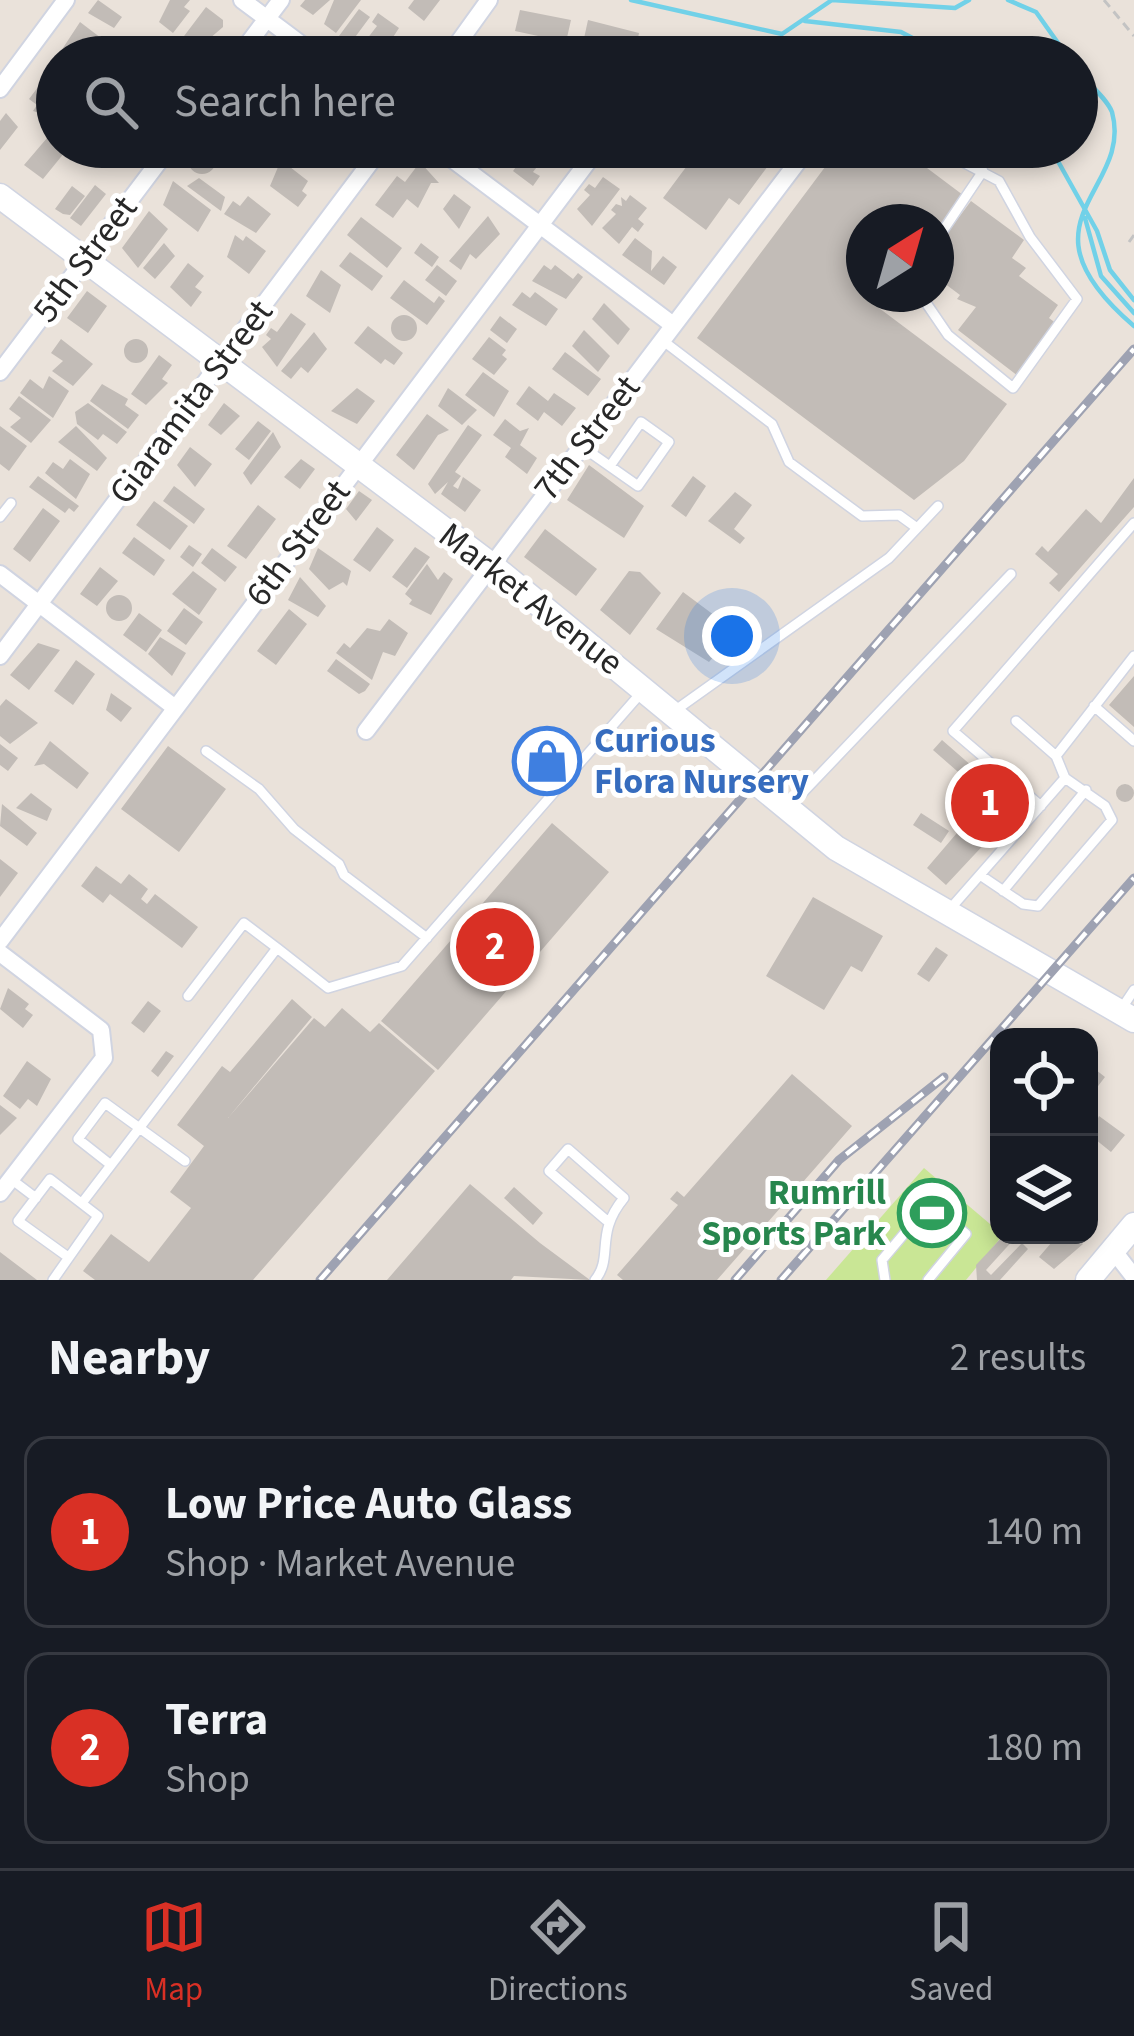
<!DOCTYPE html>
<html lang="en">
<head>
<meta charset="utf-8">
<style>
	:root { --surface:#171b24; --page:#20242c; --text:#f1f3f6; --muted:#9ea1a6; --line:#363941; --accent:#d93025 }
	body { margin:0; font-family:"Source Sans 3",sans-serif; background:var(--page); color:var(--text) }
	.controls { position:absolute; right:36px; bottom:36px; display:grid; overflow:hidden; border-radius:24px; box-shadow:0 6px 18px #0003 }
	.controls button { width:108px; height:108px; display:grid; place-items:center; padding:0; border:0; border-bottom:3px solid var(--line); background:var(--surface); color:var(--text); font:60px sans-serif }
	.compass { position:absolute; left:846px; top:204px; width:108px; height:108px; border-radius:50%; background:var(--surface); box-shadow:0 6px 18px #0003; rotate:37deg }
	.you { position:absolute; left:732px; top:636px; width:42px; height:42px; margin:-30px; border:9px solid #fff; border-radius:50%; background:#1a73e8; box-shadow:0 0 0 18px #1a73e833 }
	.badge { display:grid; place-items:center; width:78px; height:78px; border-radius:50%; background:var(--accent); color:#fff; font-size:39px; font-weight:700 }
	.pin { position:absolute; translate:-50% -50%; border:6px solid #fff; box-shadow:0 3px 12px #0006 }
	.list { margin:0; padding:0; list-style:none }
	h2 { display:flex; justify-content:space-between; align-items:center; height:156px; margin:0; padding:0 48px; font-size:51px }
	h2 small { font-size:39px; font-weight:400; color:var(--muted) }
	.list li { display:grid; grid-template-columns:78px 1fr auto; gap:36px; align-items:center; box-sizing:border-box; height:192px; margin:0 24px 24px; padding:0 24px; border:3px solid var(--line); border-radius:24px }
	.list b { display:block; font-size:45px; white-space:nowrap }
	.list p { margin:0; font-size:39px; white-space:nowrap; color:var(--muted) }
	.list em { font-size:39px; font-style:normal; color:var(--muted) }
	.icon { flex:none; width:66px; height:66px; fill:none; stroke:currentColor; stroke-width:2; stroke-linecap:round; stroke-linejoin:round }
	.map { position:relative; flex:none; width:1134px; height:1280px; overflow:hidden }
	.search { position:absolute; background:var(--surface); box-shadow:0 6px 18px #0003; left:36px; right:36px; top:36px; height:132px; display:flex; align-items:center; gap:30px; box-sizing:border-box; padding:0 42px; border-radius:66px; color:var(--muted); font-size:45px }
	.sheet { height:588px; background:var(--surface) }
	nav { display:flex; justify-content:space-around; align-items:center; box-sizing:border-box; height:168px; border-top:3px solid var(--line); background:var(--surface); font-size:33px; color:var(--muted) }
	nav a { display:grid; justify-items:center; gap:6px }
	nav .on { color:var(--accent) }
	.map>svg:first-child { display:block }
</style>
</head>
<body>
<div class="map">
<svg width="1134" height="1280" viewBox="0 0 1134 1280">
	<rect width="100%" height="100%" fill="#eae2da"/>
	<path fill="#c9e695" d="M 924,1168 L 1003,1235 L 966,1280 L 826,1280 Z"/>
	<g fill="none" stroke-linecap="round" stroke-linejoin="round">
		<path stroke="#71d1e8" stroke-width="4.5" d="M 631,0 L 782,34 L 832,0 L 955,8 L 969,0
			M 1008,0 L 1036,12 L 1068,57
			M 805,21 L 901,32 L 949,57
			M 1077,70 C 1087,83 1106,97 1112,112 C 1134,192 1010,220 1134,326
			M 1050,147 L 1097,231 L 1110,270 L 1134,300
			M 1085,218 L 1101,276 L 1134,313"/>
	</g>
	<path fill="#c2bcb7" d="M 98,0 L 122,17 L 114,28 L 88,13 Z
		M 170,0 L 190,0 L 184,7 L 190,11 L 173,33 L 159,22 Z
		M 305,0 L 330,0 L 313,15 L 300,6 Z
		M 334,0 L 361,0 L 336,33 L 324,24 Z
		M 414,0 L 440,0 L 424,21 L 408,8 Z
		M 206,7 L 223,20 L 223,27 L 188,57 L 175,48 Z
		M 359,9 L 370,17 L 350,44 L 339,36 Z
		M 520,10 L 571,20 L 566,42 L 515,31 Z
		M 378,13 L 399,28 L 380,57 L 372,57 L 360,48 L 377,26 L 372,22 Z
		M 588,20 L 639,33 L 635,54 L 583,43 Z
		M 80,22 L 101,38 L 88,57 L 69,57 L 61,51 Z
		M 151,40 L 174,57 L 138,57 Z
		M 401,41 L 416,52 L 412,57 L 388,57 Z
		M 512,42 L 525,51 L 520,57 L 497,57 Z
		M 38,87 L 57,93 L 57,119 L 33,111 L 37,105 L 29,99 Z
		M 6,113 L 18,127 L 0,150 L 0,121 Z
		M 53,131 L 57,147 L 69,147 L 43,179 L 24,165 Z
		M188 160a14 14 0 1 1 28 0a14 14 0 1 1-28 0Z
		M 82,147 L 125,147 L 125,152 L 109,168 Z
		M 501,147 L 526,147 L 516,160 L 496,153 Z
		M 657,147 L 685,147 L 688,149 L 675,165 L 654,151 Z
		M 701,147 L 782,147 L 739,205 L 729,198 L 706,230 L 663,198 Z
		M 840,147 L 899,147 L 963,195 L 936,231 L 936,222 L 864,222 L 864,294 L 889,294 L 879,308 L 1007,404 L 964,461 L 914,500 L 697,338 Z
		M 526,153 L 540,163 L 533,172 L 540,176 L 533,186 L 513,171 Z
		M 281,160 L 308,181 L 302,191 L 307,195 L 298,207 L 270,186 Z
		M 420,162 L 439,183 L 431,183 L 418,208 L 407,199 L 393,218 L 375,205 L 397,176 L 405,182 Z
		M 603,177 L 620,189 L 592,226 L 577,209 L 590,195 L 584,190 L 589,184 L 595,188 Z
		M 199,178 L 225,197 L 221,211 L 187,186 Z
		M 173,181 L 211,210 L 198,232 L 163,205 Z
		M 95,185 L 106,194 L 81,226 L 70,218 Z
		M 72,186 L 85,196 L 70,215 L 63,214 L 55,209 Z
		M 454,194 L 471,207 L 459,229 L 443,209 Z
		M 630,195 L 647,208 L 638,219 L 644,224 L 638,232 L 632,227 L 619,244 L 602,228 L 616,214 L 611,210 L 616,204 L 622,206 L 621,197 L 626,201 Z
		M 248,196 L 271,214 L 256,233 L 224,214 L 233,201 L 240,206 Z
		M 971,201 L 1024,240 L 1012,258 L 1026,268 L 1019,276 L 1058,305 L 1049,318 L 1057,324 L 1018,376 L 958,330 L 976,307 L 957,299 L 960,295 L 936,277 L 936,248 Z
		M 149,211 L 168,229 L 138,268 L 122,248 Z
		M 488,216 L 500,234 L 476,259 L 470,254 L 461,270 L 449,261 Z
		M 361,217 L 402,248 L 387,268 L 347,235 Z
		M 235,235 L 243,241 L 246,236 L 266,251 L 249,274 L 227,257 Z
		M 635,238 L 652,251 L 651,271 L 663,256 L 677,267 L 664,285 L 622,255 Z
		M 164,243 L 175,256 L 155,279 L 143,268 Z
		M 421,243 L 439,257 L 432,267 L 414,253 Z
		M 350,252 L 383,276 L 372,291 L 339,266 Z
		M 188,263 L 204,276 L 195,287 L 202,292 L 191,307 L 170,287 Z
		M 437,265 L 457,281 L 446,296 L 425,280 Z
		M 544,265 L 551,270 L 555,265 L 573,279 L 578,273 L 583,277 L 566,299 L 532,281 Z
		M 321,270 L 341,285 L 330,313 L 306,296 Z
		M 404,280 L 434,303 L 439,296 L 445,301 L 427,325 L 390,298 Z
		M 87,291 L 107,306 L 88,333 L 67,318 Z
		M 522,292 L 530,298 L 535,292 L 558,309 L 546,326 L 512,305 Z
		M 604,303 L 630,329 L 618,345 L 592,319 Z
		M 291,313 L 306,324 L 277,367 L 262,347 L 271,339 L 266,335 L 271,328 L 277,332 Z
		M391 328a13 13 0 1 1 26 0a13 13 0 1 1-26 0Z
		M 500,316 L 517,329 L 507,343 L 490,330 Z
		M 368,326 L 403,353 L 394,365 L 385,359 L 381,364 L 354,343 Z
		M 584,330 L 610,356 L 598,372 L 572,346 Z
		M 314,332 L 327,349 L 308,373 L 301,367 L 291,379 L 281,371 Z
		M 489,337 L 506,350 L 502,355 L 507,359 L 494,375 L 472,359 Z
		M 61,339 L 93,364 L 73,386 L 52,371 L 63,361 L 51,353 Z
		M124 351a12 12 0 1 1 24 0a12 12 0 1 1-24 0Z
		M 565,352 L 601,379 L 588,396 L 552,369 Z
		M 159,355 L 172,365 L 162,379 L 168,383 L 146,405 L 131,394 Z
		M 483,372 L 509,391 L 494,417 L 465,395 Z
		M 49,376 L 69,391 L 53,418 L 20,393 L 30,379 L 43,389 Z
		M 102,384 L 128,399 L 125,405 L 139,415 L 128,429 L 90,401 Z
		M 529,386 L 548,401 L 554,393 L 576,408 L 562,426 L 544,412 L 538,421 L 516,404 Z
		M 357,388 L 375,401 L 357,424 L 331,411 Z
		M 448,388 L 477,410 L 462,425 L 438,406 Z
		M 19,396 L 51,420 L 31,443 L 10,427 L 21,418 L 9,409 Z
		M 88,403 L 127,432 L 117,444 L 103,434 L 98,440 L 77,424 L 75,412 Z
		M 224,403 L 240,416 L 221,435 L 208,425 Z
		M 427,414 L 449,430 L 438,435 L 414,470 L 396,455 Z
		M 505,419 L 520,431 L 529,428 L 520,445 L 537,458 L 527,474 L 505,457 L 511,448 L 493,435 Z
		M 258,421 L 271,431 L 249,460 L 235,449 Z
		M 468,425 L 482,435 L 455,472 L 461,476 L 453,486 L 458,489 L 463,477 L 481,490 L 465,512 L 441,494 L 448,482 L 435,494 L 428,484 Z
		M 0,426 L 27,446 L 9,471 L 0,464 Z
		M 76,426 L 107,458 L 97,471 L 58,442 Z
		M 273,432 L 281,447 L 251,485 L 243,473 Z
		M 190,447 L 212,464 L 195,487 L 177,465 Z
		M 70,459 L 90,474 L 76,499 L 45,473 L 53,462 L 63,469 Z
		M 301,459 L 315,469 L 300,489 L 284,477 Z
		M 589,465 L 644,506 L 624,538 L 567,500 Z
		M 38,476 L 79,506 L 74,512 L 69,508 L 65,513 L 29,487 Z
		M 693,476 L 706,486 L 686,517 L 671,506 Z
		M 1134,478 L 1134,507 L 1059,592 L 1049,583 L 1058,574 L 1035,554 L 1042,546 L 1048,552 L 1086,509 L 1101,523 Z
		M 174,486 L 205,509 L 194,524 L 163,501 Z
		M 359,491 L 372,500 L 356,521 L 346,509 Z
		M 735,492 L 752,505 L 734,529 L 745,538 L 740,544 L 708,521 Z
		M 154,501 L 188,526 L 170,550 L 136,525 Z
		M 258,505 L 276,519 L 246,559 L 227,546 Z
		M 43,508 L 60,521 L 30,562 L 13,549 Z
		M 377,527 L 394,540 L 370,572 L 353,560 Z
		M 545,529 L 597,569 L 576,596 L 524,557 Z
		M 134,537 L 165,560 L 154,576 L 122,553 Z
		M 189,545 L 202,554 L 193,567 L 180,557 Z
		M 415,547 L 430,557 L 407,588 L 392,577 Z
		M 212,548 L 237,567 L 225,582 L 201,563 Z
		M 318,548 L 351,571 L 347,586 L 343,582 L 329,590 L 309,569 Z
		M 427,564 L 438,580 L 444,572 L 453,579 L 431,615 L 409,604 L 412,600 L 405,594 Z
		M 100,567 L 118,581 L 97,606 L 80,594 Z
		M 193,571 L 217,589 L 199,615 L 172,594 Z
		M 629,571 L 640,572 L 661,593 L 630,635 L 600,610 Z
		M 300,577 L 326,606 L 318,617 L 288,600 Z
		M 683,592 L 722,621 L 728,613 L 736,620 L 730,628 L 735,632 L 709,662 L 656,629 Z
		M106 608a13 13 0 1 1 26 0a13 13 0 1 1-26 0Z
		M 184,608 L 203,622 L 186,645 L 167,631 Z
		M 289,609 L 307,624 L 276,665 L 257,651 Z
		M 139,613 L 162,630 L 146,652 L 123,635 Z
		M 389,619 L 408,633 L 395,656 L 383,652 L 372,680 L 336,653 L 344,643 L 350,648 L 367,628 L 380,631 Z
		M 160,637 L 186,653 L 172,676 L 148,654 Z
		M 38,643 L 60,650 L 29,690 L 10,675 Z
		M 336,659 L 370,684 L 365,691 L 359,694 L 327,671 Z
		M 76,660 L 95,674 L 73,705 L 54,691 Z
		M 1134,676 L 1134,727 L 1109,705 Z
		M 111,693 L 132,708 L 121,722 L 106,710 Z
		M 6,699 L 38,723 L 10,744 L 0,736 L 0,706 Z
		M 942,740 L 1019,807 L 946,885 L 927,868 L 974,813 L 960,799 L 973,785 L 933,750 Z
		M 50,741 L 89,773 L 77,789 L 44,764 L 34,766 Z
		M 0,744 L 18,758 L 8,771 L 0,765 Z
		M 168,746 L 226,789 L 179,852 L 121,809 Z
		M1116 793a9 9 0 1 1 18 0a9 9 0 1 1-18 0Z
		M 31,793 L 52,809 L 47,821 L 16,808 Z
		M 2,804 L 37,833 L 27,846 L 0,826 Z
		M 921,813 L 949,831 L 941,843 L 913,825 Z
		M 552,823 L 609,872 L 438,1070 L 381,1021 Z
		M 0,859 L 18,873 L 0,897 Z
		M 96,866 L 121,884 L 129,874 L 148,889 L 141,899 L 147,904 L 155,894 L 198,927 L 182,948 L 110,894 L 103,903 L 81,886 Z
		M 813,897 L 883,936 L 862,972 L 851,966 L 824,1010 L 766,976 Z
		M 936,947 L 948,955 L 929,982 L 917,974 Z
		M 8,988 L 29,1004 L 25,1009 L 33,1015 L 23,1028 L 0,1009 Z
		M 292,999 L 312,1017 L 228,1118 L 314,1018 L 325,1027 L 342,1008 L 370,1032 L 379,1023 L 435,1071 L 253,1280 L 95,1280 L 83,1271 L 111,1234 L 149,1262 L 191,1208 L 170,1192 L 204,1146 L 177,1125 L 222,1066 L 230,1072 Z
		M 148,1001 L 161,1011 L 144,1033 L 131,1023 Z
		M 166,1051 L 174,1056 L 158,1077 L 151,1071 Z
		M 27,1061 L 51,1079 L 37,1106 L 28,1099 L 20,1109 L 3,1096 Z
		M 1091,1066 L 1105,1077 L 1089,1098 L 1089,1069 Z
		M 792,1074 L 852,1126 L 717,1280 L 623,1280 L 617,1275 L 678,1205 L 670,1199 L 677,1191 L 684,1197 Z
		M 0,1105 L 17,1118 L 0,1135 Z
		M 1099,1116 L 1125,1135 L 1111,1152 L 1090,1135 Z
		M 470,1184 L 540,1243 L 590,1280 L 514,1276 L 511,1280 L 387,1280 Z
		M 514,1187 L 543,1213 L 533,1225 L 504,1198 Z
		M 1004,1235 L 1016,1237 L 986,1270 L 991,1275 L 1022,1243 L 1028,1249 L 1000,1280 L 977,1280 L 976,1265 Z
		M 1058,1235 L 1072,1235 L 1083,1244 L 1054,1269 L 1039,1257 Z
		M 0,1252 L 37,1280 L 0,1280 Z"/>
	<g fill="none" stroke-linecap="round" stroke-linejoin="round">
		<g stroke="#d0d4e1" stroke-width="12">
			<path id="lane" d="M 695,52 L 712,57
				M 936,241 L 983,171
				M 920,294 L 948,335 L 1013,388 L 1077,299 L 1030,237 L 999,181 L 934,147
				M 662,340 L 772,424 L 789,462 L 862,516 L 899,515 L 917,528
				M 581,446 L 638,486 L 669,442 L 641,422 L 610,466
				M 0,517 L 11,503
				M 1094,706 L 1134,741
				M 673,712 L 889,558 L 938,506
				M 1016,721 L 1056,756
				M 206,751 L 259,789 L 294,829 L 339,864 L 344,875 L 427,938
				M 1041,806 L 953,731 L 1134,523
				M 788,808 L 1011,574
				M 980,875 L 1023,904 L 1038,906 L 1112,820 L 1105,806 L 1065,778
				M 1003,891 L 1086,790
				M 950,909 L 1065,778 L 1056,756 L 1134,656
				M 188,996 L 244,923 L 277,948
				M 1120,1011 L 1134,990
				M 111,1165 L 78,1139 L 105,1103 L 185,1161
				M 11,1179 L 36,1198
				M 82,1203 L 277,948 L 328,988 L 402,966 L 641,693
				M 53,1280 L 98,1216 L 50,1179 L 18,1221 L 68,1257
				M 595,1280 C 614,1257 594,1234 624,1198 L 568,1149 L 549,1171 L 606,1220
				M 885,1280 L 882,1260 L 930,1203 L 966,1234 L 928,1280"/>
		</g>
		<g stroke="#d0d4e1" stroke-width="20">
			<path id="street" d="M 242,0 L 318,57
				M 238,57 L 281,0
				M 448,57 L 489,0
				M 667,57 L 673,49
				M 0,89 L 66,0
				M 436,147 L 673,325
				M 0,372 L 170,147
				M 0,574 L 174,707
				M 0,656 L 382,147
				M 366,731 L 809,147
				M 0,941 L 599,147
				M 0,953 L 101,1030 L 104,1058 L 0,1193
				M 1113,1250 L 1134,1277"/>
		</g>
		<g stroke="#d0d4e1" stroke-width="27">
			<path id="secondary" d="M 0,196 L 490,564 L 836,848 L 1134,1020
				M 1088,1280 L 1134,1225"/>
		</g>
		<path stroke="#c3c3c3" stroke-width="3" stroke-dasharray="9 6" stroke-linecap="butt" d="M 1104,0 L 1134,36
			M 1129,242 L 1134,235"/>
		<use href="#lane" stroke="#fff" stroke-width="9"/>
		<use href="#street" stroke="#fff" stroke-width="16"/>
		<use href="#secondary" stroke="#fff" stroke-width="24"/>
		<g stroke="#9ea2b2" stroke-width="9">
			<path id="rail" d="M 320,1280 L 1134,349
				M 735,1280 L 839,1160 L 944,1077
				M 781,1280 L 1134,878"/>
		</g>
		<use href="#rail" stroke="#fff" stroke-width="4.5" stroke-dasharray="14" stroke-linecap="butt"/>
	</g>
	<defs>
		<g id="shop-ring" transform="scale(3.45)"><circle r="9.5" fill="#fff" stroke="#3f7fe0" stroke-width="1.5"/><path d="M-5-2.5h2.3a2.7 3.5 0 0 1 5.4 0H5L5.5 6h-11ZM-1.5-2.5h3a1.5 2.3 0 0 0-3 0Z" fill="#3f7fe0"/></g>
		<g id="stadium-ring" transform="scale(3.45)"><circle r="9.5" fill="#fff" stroke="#2e9e5b" stroke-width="1.5"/><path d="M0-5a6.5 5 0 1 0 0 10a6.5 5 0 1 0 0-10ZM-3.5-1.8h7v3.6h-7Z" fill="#2e9e5b"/></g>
	</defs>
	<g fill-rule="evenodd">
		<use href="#shop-ring" x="547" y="761"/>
		<use href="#stadium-ring" x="932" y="1213"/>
	</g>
	<g text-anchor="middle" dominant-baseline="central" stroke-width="10" stroke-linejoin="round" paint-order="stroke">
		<g font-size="36" fill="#282828" stroke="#fff">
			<text transform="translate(85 259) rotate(-53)">5th Street</text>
			<text transform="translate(191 402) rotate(-53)">Giaramita Street</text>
			<text transform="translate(587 438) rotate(-52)">7th Street</text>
			<text transform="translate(298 543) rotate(-53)">6th Street</text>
			<text transform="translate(531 599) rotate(38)">Market Avenue</text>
		</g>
		<g font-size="36" font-weight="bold" fill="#366cbe" stroke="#fff" text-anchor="start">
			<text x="594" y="740">Curious<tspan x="594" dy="41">Flora Nursery</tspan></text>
		</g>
		<g font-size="36" font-weight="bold" fill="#27864d" stroke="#fff" text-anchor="end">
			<text x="886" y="1192">Rumrill<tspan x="886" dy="41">Sports Park</tspan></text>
		</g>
	</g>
</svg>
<div class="controls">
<button><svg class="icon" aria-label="locate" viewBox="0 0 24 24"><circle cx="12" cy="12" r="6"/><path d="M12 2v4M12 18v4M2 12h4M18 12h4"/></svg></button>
<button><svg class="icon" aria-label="layers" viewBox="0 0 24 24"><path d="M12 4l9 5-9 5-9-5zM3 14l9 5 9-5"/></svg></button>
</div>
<svg class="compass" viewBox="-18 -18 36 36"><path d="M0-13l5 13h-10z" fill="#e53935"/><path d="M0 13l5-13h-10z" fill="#9ea1a6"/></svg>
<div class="you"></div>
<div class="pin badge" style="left:990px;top:803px">1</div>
<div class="pin badge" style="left:495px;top:947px">2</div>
<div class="search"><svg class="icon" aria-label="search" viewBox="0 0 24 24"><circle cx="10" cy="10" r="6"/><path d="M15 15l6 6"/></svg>Search here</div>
</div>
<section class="sheet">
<h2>Nearby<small>2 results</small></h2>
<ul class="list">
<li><span class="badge">1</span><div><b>Low Price Auto Glass</b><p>Shop · Market Avenue</p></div><em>140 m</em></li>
<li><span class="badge">2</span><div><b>Terra</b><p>Shop</p></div><em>180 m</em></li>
</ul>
</section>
<nav>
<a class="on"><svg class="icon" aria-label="map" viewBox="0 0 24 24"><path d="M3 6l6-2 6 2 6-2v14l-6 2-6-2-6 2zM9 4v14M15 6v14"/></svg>Map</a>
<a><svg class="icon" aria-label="directions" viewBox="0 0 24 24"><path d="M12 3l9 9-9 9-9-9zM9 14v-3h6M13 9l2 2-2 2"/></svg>Directions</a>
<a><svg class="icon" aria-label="saved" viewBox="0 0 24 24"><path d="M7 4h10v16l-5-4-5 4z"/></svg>Saved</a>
</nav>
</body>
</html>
